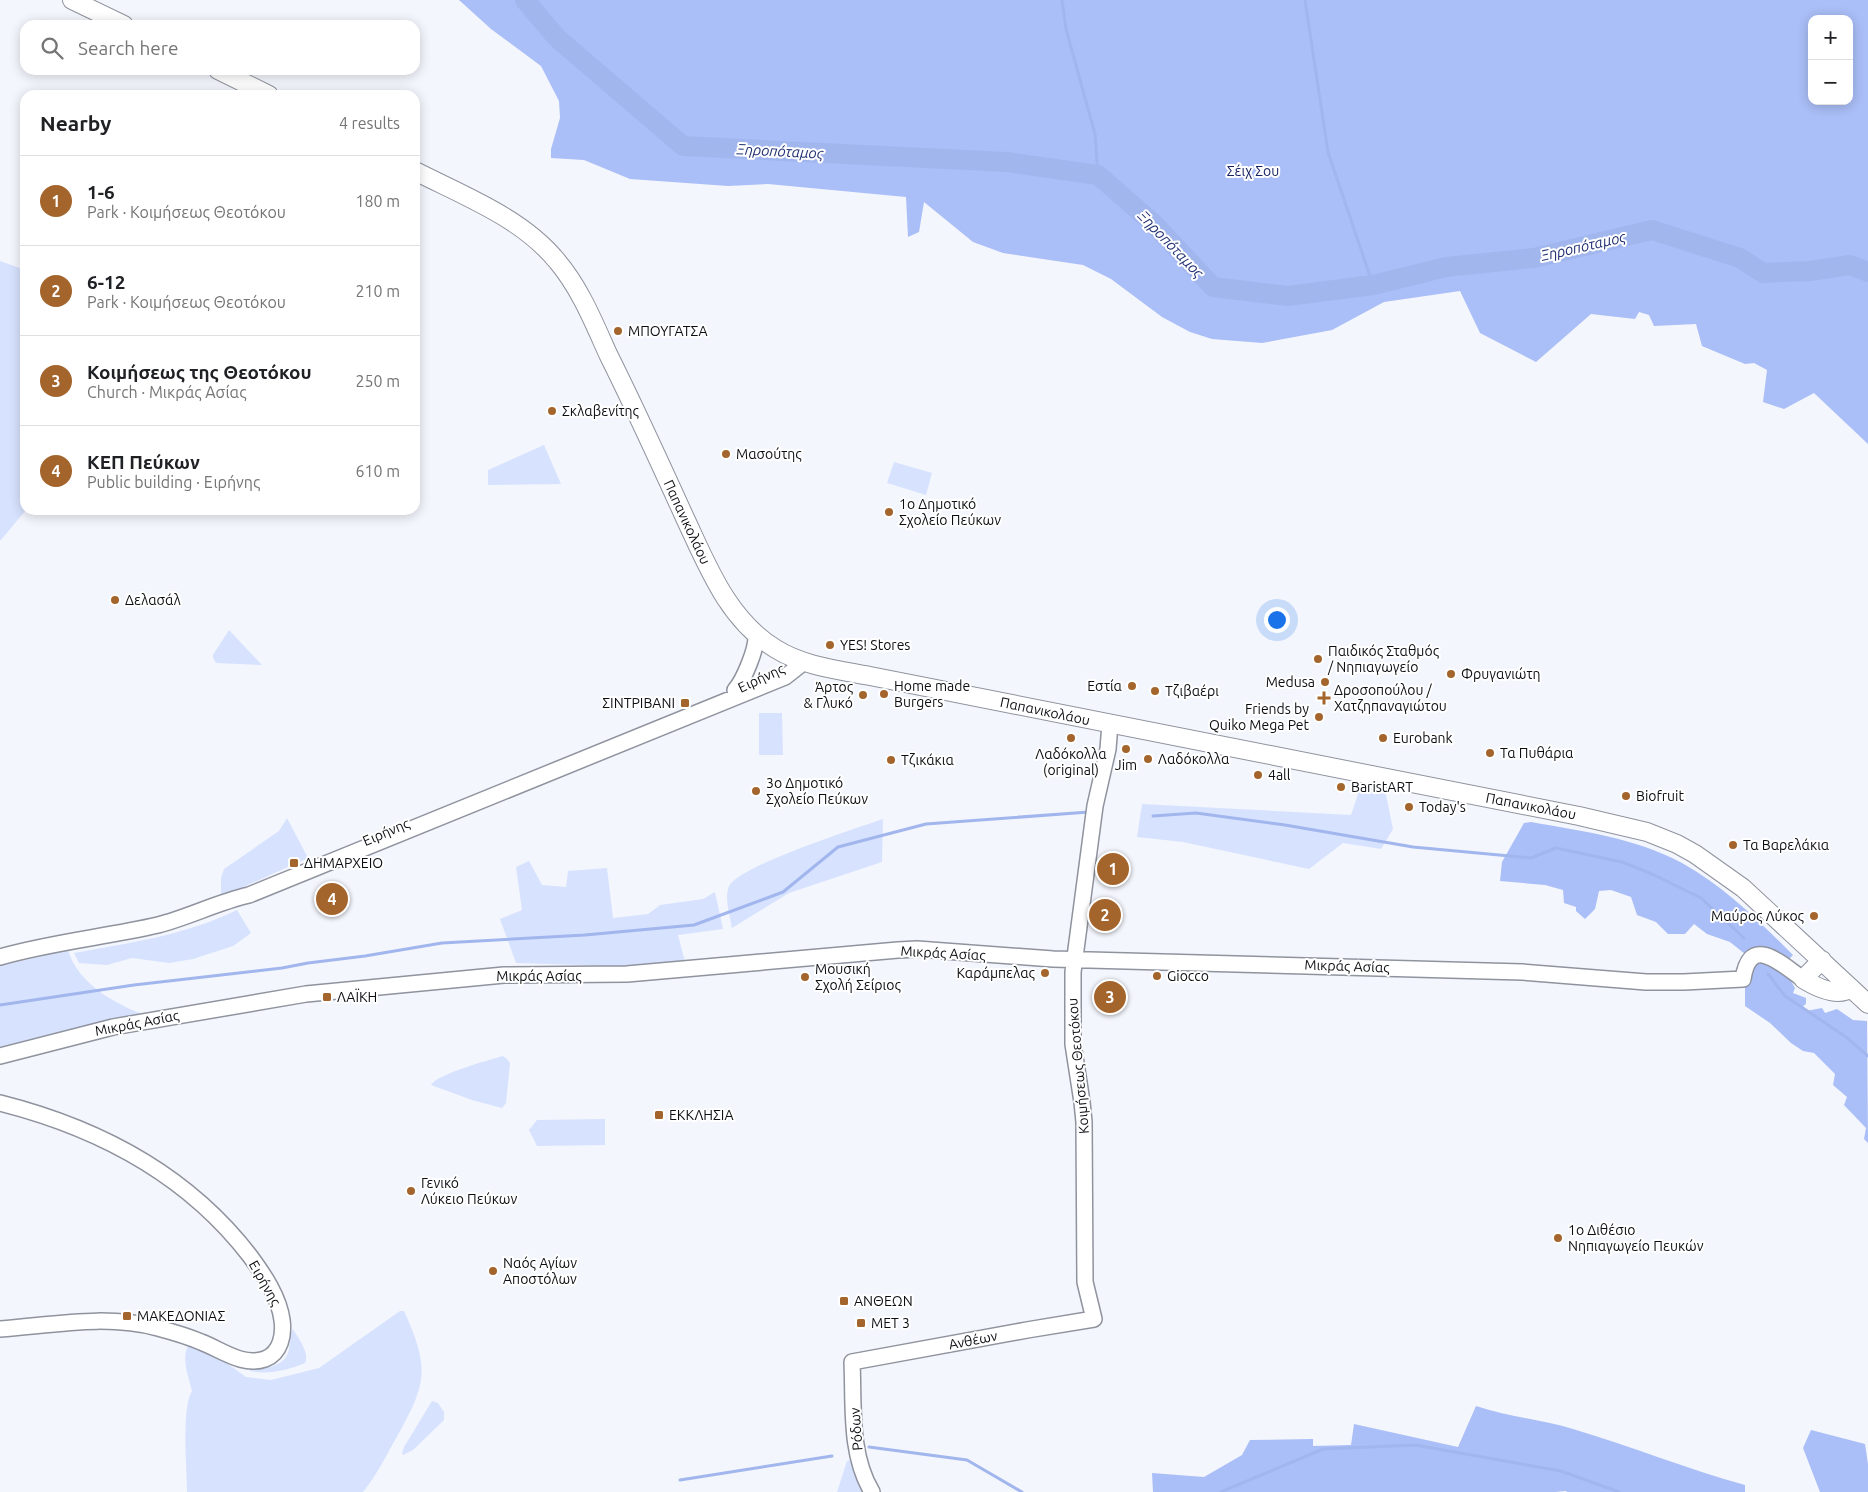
<!DOCTYPE html>
<html lang="en">
<head>
<meta charset="utf-8">
<style>
	:root { --surface:#fff; --page:#f2f2f2; --text:#202124; --muted:#757577; --line:#e0e0e0; --accent:#a4652d }
	body { margin:0; font-family:Ubuntu,sans-serif; background:var(--page); color:var(--text) }
	.controls { position:absolute; right:15px; top:15px; display:grid; overflow:hidden; border-radius:10px; box-shadow:0 2px 12px #0003 }
	.controls button { width:45px; height:45px; display:grid; place-items:center; padding:0; border:0; border-bottom:1px solid var(--line); background:var(--surface); color:var(--text); font:25px sans-serif }
	.you { position:absolute; left:1276px; top:619px; width:18px; height:18px; margin:-12px; border:4px solid #fff; border-radius:50%; background:#1a73e8; box-shadow:0 0 0 8px #1a73e833 }
	.badge { display:grid; place-items:center; width:32px; height:32px; border-radius:50%; background:var(--accent); color:#fff; font-size:16px; font-weight:700 }
	.pin { position:absolute; translate:-50% -50%; border:2px solid #fff; box-shadow:0 1px 5px #0006 }
	.list { margin:0; padding:0; list-style:none }
	h2 { display:flex; justify-content:space-between; align-items:center; height:65px; margin:0; padding:0 20px; font-size:21px }
	h2 small { font-size:16px; font-weight:400; color:var(--muted) }
	.list li { display:grid; grid-template-columns:32px 1fr auto; gap:15px; align-items:center; box-sizing:border-box; height:90px; padding:0 20px; border-top:1px solid var(--line) }
	.list b { display:block; font-size:19px; white-space:nowrap }
	.list p { margin:0; font-size:16px; white-space:nowrap; color:var(--muted) }
	.list em { font-size:16px; font-style:normal; color:var(--muted) }
	.icon { flex:none; width:28px; height:28px; fill:none; stroke:currentColor; stroke-width:2; stroke-linecap:round; stroke-linejoin:round }
	.map { position:relative; flex:none; width:1868px; height:1492px; overflow:hidden }
	.search { position:absolute; background:var(--surface); box-shadow:0 2px 12px #0003; left:20px; top:20px; width:400px; height:55px; display:flex; align-items:center; gap:12px; box-sizing:border-box; padding:0 18px; border-radius:15px; color:var(--muted); font-size:19px }
	.panel { position:absolute; background:var(--surface); box-shadow:0 2px 12px #0003; left:20px; top:90px; width:400px; height:425px; border-radius:15px }
	.map>svg:first-child { display:block }
</style>
</head>
<body>
<div class="map">
<svg width="1868" height="1492" viewBox="0 0 1868 1492">
	<rect width="100%" height="100%" fill="#f4f6fd"/>
	<path fill="#d7e2fe" d="M 0,261 L 25,270 L 26,510 L 0,541 Z
		M 544,445 L 561,484 L 488,485 L 488,470 Z
		M 894,462 L 932,473 L 926,495 L 887,483 Z
		M 229,630 L 262,665 L 216,663 L 213,658 L 213,655 Z
		M 759,713 L 782,713 L 783,755 L 759,755 Z
		M 1361,785 L 1385,790 L 1393,829 L 1381,849 L 1343,843 L 1309,869 L 1183,842 L 1137,837 L 1142,804 L 1351,815 Z
		M 287,818 L 308,858 L 221,897 L 221,878 L 224,869 L 279,831 Z
		M 883,819 L 882,862 L 789,893 L 732,928 C 730,916 724,898 729,886 C 739,866 857,828 883,819 Z
		M 529,861 L 542,885 L 566,887 L 568,871 L 607,868 L 613,918 L 648,914 L 660,905 L 703,899 L 715,892 L 723,929 L 678,935 L 685,962 L 615,966 L 516,963 L 500,919 L 522,910 L 516,867 Z
		M 237,910 L 251,933 L 233,946 L 193,959 L 169,963 L 132,958 L 107,965 L 79,963 L 74,953 C 129,943 186,935 237,910 Z
		M 68,950 C 78,983 112,1002 142,1014 L 79,1028 L 0,1049 L 0,966 Z
		M 503,1056 L 507,1059 L 510,1063 L 506,1103 L 502,1108 L 472,1100 L 431,1085 C 437,1074 489,1060 503,1056 Z
		M 605,1119 L 605,1145 L 537,1146 L 529,1130 L 537,1120 Z
		M 400,1311 L 404,1311 C 431,1370 426,1385 395,1440 C 385,1458 376,1476 363,1492 L 187,1492 C 187,1469 181,1409 192,1391 C 189,1378 181,1359 188,1346 L 191,1345 L 221,1359 L 246,1377 L 271,1380 L 319,1368 Z
		M 293,1329 C 298,1338 310,1353 305,1363 C 288,1370 269,1375 250,1371 L 249,1368 C 262,1370 283,1367 288,1353 C 291,1345 288,1336 293,1329 Z
		M 432,1401 L 438,1403 L 444,1412 L 444,1420 L 413,1450 L 403,1455 L 402,1453 L 404,1447 Z
		M 851,1460 L 855,1476 L 865,1492 L 837,1492 L 847,1461 Z"/>
	<path fill="#aabef7" fill-rule="evenodd" d="M 459,0 L 1868,0 L 1868,444 L 1814,393 L 1784,409 L 1763,402 L 1767,370 L 1754,363 L 1745,364 L 1702,346 L 1696,324 L 1654,326 L 1649,315 L 1639,312 L 1635,319 L 1591,314 L 1536,362 L 1480,333 L 1460,291 L 1384,302 L 1332,330 L 1262,343 L 1212,339 L 1190,332 L 1162,317 L 1111,279 L 1083,265 L 1003,253 L 973,242 L 924,202 L 919,232 L 908,237 L 906,197 L 768,184 L 728,186 L 630,179 L 584,160 L 551,158 L 551,149 L 560,118 L 559,101 L 541,66 L 491,29 ZM 1812,19 L 1849,19 L 1849,101 L 1812,101 Z
		M 1531,822 C 1581,831 1636,838 1682,863 C 1724,886 1759,921 1793,955 L 1779,970 L 1791,981 L 1795,988 L 1793,993 L 1806,998 L 1806,1004 L 1803,1006 L 1806,1011 L 1822,1008 L 1825,1013 L 1837,1009 L 1853,1020 L 1867,1021 L 1868,1143 L 1864,1139 L 1866,1128 L 1844,1105 L 1847,1097 L 1833,1085 L 1835,1074 L 1814,1053 L 1803,1051 L 1791,1043 L 1770,1023 L 1745,1006 L 1745,985 L 1755,962 L 1730,942 L 1707,934 L 1694,924 L 1685,934 L 1668,934 L 1656,922 L 1637,915 L 1631,897 L 1611,890 L 1599,891 L 1595,909 L 1585,919 L 1576,911 L 1576,907 L 1564,903 L 1563,890 L 1545,885 L 1500,881 L 1502,862 L 1524,823 Z
		M 1476,1406 C 1508,1417 1541,1419 1573,1429 C 1631,1446 1687,1469 1745,1485 L 1745,1492 L 1567,1492 L 1566,1491 L 1555,1492 L 1153,1492 L 1152,1473 L 1204,1477 L 1242,1455 L 1250,1440 L 1313,1439 L 1313,1446 L 1351,1445 L 1354,1424 L 1458,1447 Z
		M 1811,1430 L 1865,1444 L 1868,1464 L 1868,1492 L 1820,1492 L 1803,1448 Z"/>
	<g fill="none" stroke-linecap="round" stroke-linejoin="round">
		<path stroke="#a2b6ee" stroke-width="3" d="M 1062,0 L 1066,29 L 1095,134 L 1098,175
			M 1305,0 L 1328,152 L 1373,285
			M 1153,816 L 1196,813 L 1285,825 L 1413,847 L 1531,858 L 1556,848 L 1622,862 L 1652,874 L 1701,898 L 1744,938
			M 1768,974 L 1785,996 L 1846,1037 L 1868,1056
			M 0,1005 L 134,985 L 282,968 L 308,963 L 365,956 L 442,943 L 585,935 L 694,925 L 783,892 L 838,847 L 926,824 L 1089,812
			M 869,1447 L 967,1460 L 1022,1492
			M 680,1480 L 832,1456
			M 1221,1492 L 1323,1449 L 1415,1445 L 1561,1471 L 1619,1492"/>
		<path stroke="#a2b6ee" stroke-width="20" d="M 525,0 L 557,38 L 683,146 L 1007,162 L 1098,175 L 1154,224 L 1213,287 L 1288,296 L 1373,285 L 1446,267 L 1534,258 L 1652,230 L 1740,258 L 1763,273 L 1810,271 L 1850,265 L 1868,272"/>
		<g stroke="#8f939e" stroke-width="18">
			<path id="tertiary" d="M 735,690 C 744,680 757,648 756,635
				M 0,957 C 52,942 106,937 158,925 C 189,917 218,902 249,895 L 785,677 L 799,666 L 800,660
				M 0,1056 L 113,1027 L 306,994 L 504,975 L 627,974 L 898,950 L 917,949 L 1053,959 L 1522,972 L 1646,982 L 1684,982 L 1743,979 C 1750,933 1781,964 1803,979
				M 0,1103 C 99,1128 187,1174 250,1256 C 264,1275 279,1297 282,1320 C 284,1334 281,1353 265,1359 C 243,1367 222,1350 201,1342 C 187,1336 173,1332 158,1328 C 106,1314 53,1325 0,1329
				M 872,1492 C 849,1454 854,1405 852,1362 L 1027,1330 L 1094,1319 L 1085,1282 L 1084,1122 L 1082,1102 L 1073,1044 L 1073,972 L 1095,806 L 1108,749 L 1110,724"/>
		</g>
		<g stroke="#8f939e" stroke-width="20">
			<path id="secondary" d="M 72,0 L 124,25
				M 218,70 L 269,95
				M 415,171 C 464,196 522,218 557,261 C 580,288 594,323 608,354 C 635,408 660,463 685,518 C 708,567 728,620 776,649 C 803,666 839,670 870,676 L 1579,816 L 1647,832 L 1677,844 L 1695,854 L 1743,888 L 1868,1004
				M 1822,960 L 1803,979 C 1816,987 1837,998 1851,988"/>
		</g>
		<use href="#tertiary" stroke="#fff" stroke-width="15"/>
		<use href="#secondary" stroke="#fff" stroke-width="18"/>
	</g>
	<g fill="#a4652d" stroke="#fff" stroke-width="2">
		<circle cx="618" cy="331" r="5"/>
		<circle cx="552" cy="411" r="5"/>
		<circle cx="726" cy="454" r="5"/>
		<circle cx="889" cy="512" r="5"/>
		<circle cx="115" cy="600" r="5"/>
		<circle cx="830" cy="645" r="5"/>
		<circle cx="1318" cy="659" r="5"/>
		<circle cx="1451" cy="674" r="5"/>
		<circle cx="1325" cy="682" r="5"/>
		<circle cx="1132" cy="686" r="5"/>
		<circle cx="1155" cy="691" r="5"/>
		<circle cx="884" cy="694" r="5"/>
		<circle cx="863" cy="695" r="5"/>
		<path d="M1321.5 690.5h5v5h5v5h-5v5h-5v-5h-5v-5h5z"/>
		<rect x="680" y="698" width="10" height="10" rx="2.5"/>
		<circle cx="1319" cy="717" r="5"/>
		<circle cx="1071" cy="738" r="5"/>
		<circle cx="1383" cy="738" r="5"/>
		<circle cx="1126" cy="749" r="5"/>
		<circle cx="1490" cy="753" r="5"/>
		<circle cx="1148" cy="759" r="5"/>
		<circle cx="891" cy="760" r="5"/>
		<circle cx="1258" cy="775" r="5"/>
		<circle cx="1341" cy="787" r="5"/>
		<circle cx="756" cy="791" r="5"/>
		<circle cx="1626" cy="796" r="5"/>
		<circle cx="1409" cy="807" r="5"/>
		<circle cx="1733" cy="845" r="5"/>
		<rect x="289" y="858" width="10" height="10" rx="2.5"/>
		<circle cx="1814" cy="916" r="5"/>
		<circle cx="1045" cy="973" r="5"/>
		<circle cx="1157" cy="976" r="5"/>
		<circle cx="805" cy="977" r="5"/>
		<rect x="322" y="992" width="10" height="10" rx="2.5"/>
		<rect x="654" y="1110" width="10" height="10" rx="2.5"/>
		<circle cx="411" cy="1191" r="5"/>
		<circle cx="1558" cy="1238" r="5"/>
		<circle cx="493" cy="1271" r="5"/>
		<rect x="839" y="1296" width="10" height="10" rx="2.5"/>
		<rect x="122" y="1311" width="10" height="10" rx="2.5"/>
		<rect x="856" y="1318" width="10" height="10" rx="2.5"/>
	</g>
	<g text-anchor="middle" dominant-baseline="central" stroke-width="4" stroke-linejoin="round" paint-order="stroke">
		<g font-size="14" fill="#162363" stroke="#fff">
			<text x="1253" y="171">Σέιχ Σου</text>
		</g>
		<g font-size="14" fill="#0d0e12" stroke="#fff" text-anchor="start">
			<text x="628" y="331">ΜΠΟΥΓΑΤΣΑ</text>
			<text x="562" y="411">Σκλαβενίτης</text>
			<text x="736" y="454">Μασούτης</text>
			<text x="899" y="504">1ο Δημοτικό<tspan x="899" dy="16">Σχολείο Πεύκων</tspan></text>
			<text x="125" y="600">Δελασάλ</text>
			<text x="840" y="645">YES! Stores</text>
			<text x="1328" y="651">Παιδικός Σταθμός<tspan x="1328" dy="16">/ Νηπιαγωγείο</tspan></text>
			<text x="1461" y="674">Φρυγανιώτη</text>
			<text x="1315" y="682" text-anchor="end">Medusa</text>
			<text x="894" y="686">Home made<tspan x="894" dy="16">Burgers</tspan></text>
			<text x="1122" y="686" text-anchor="end">Εστία</text>
			<text x="853" y="687" text-anchor="end">Άρτος<tspan x="853" dy="16">&amp; Γλυκό</tspan></text>
			<text x="1334" y="690">Δροσοπούλου /<tspan x="1334" dy="16">Χατζηπαναγιώτου</tspan></text>
			<text x="1165" y="691">Τζιβαέρι</text>
			<text x="675" y="703" text-anchor="end">ΣΙΝΤΡΙΒΑΝΙ</text>
			<text x="1309" y="709" text-anchor="end">Friends by<tspan x="1309" dy="16">Quiko Mega Pet</tspan></text>
			<text x="1393" y="738">Eurobank</text>
			<text x="1500" y="753">Τα Πυθάρια</text>
			<text x="1071" y="754" text-anchor="middle">Λαδόκολλα<tspan x="1071" dy="16">(original)</tspan></text>
			<text x="1158" y="759">Λαδόκολλα</text>
			<text x="901" y="760">Τζικάκια</text>
			<text x="1126" y="765" text-anchor="middle">Jim</text>
			<text x="1268" y="775">4all</text>
			<text x="766" y="783">3ο Δημοτικό<tspan x="766" dy="16">Σχολείο Πεύκων</tspan></text>
			<text x="1351" y="787">BaristART</text>
			<text x="1636" y="796">Biofruit</text>
			<text x="1419" y="807">Today's</text>
			<text x="1743" y="845">Τα Βαρελάκια</text>
			<text x="304" y="863">ΔΗΜΑΡΧΕΙΟ</text>
			<text x="1804" y="916" text-anchor="end">Μαύρος Λύκος</text>
			<text x="815" y="969">Μουσική<tspan x="815" dy="16">Σχολή Σείριος</tspan></text>
			<text x="1035" y="973" text-anchor="end">Καράμπελας</text>
			<text x="1167" y="976">Giocco</text>
			<text x="337" y="997">ΛΑΪΚΗ</text>
			<text x="669" y="1115">ΕΚΚΛΗΣΙΑ</text>
			<text x="421" y="1183">Γενικό<tspan x="421" dy="16">Λύκειο Πεύκων</tspan></text>
			<text x="1568" y="1230">1ο Διθέσιο<tspan x="1568" dy="16">Νηπιαγωγείο Πευκών</tspan></text>
			<text x="503" y="1263">Ναός Αγίων<tspan x="503" dy="16">Αποστόλων</tspan></text>
			<text x="854" y="1301">ΑΝΘΕΩΝ</text>
			<text x="137" y="1316">ΜΑΚΕΔΟΝΙΑΣ</text>
			<text x="871" y="1323">ΜΕΤ 3</text>
		</g>
		<g font-size="14" fill="#0d0e12" stroke="#fff">
			<text transform="translate(687 522) rotate(65)">Παπανικολάου</text>
			<text transform="translate(761 678) rotate(-25)">Ειρήνης</text>
			<text transform="translate(1045 711) rotate(12)">Παπανικολάου</text>
			<text transform="translate(1531 806) rotate(11)">Παπανικολάου</text>
			<text transform="translate(386 832) rotate(-23)">Ειρήνης</text>
			<text transform="translate(943 953) rotate(3)">Μικράς Ασίας</text>
			<text transform="translate(1347 966) rotate(2)">Μικράς Ασίας</text>
			<text x="539" y="976">Μικράς Ασίας</text>
			<text transform="translate(137 1023) rotate(-11)">Μικράς Ασίας</text>
			<text transform="translate(1078 1066) rotate(-95)">Κοιμήσεως Θεοτόκου</text>
			<text transform="translate(265 1283) rotate(60)">Ειρήνης</text>
			<text transform="translate(973 1340) rotate(-11)">Ανθέων</text>
			<text transform="translate(856 1429) rotate(-94)">Ρόδων</text>
		</g>
		<g font-size="15" font-style="italic" fill="#233374" stroke="#fff">
			<text transform="translate(780 151) rotate(3)">Ξηροπόταμος</text>
			<text transform="translate(1171 244) rotate(46)">Ξηροπόταμος</text>
			<text transform="translate(1583 246) rotate(-13)">Ξηροπόταμος</text>
		</g>
	</g>
</svg>
<div class="controls">
<button>+</button>
<button>−</button>
</div>
<div class="you"></div>
<div class="pin badge" style="left:1113px;top:869px">1</div>
<div class="pin badge" style="left:1105px;top:915px">2</div>
<div class="pin badge" style="left:1110px;top:997px">3</div>
<div class="pin badge" style="left:332px;top:899px">4</div>
<div class="search"><svg class="icon" aria-label="search" viewBox="0 0 24 24"><circle cx="10" cy="10" r="6"/><path d="M15 15l6 6"/></svg>Search here</div>
<section class="panel">
<h2>Nearby<small>4 results</small></h2>
<ul class="list">
<li><span class="badge">1</span><div><b>1-6</b><p>Park · Κοιμήσεως Θεοτόκου</p></div><em>180 m</em></li>
<li><span class="badge">2</span><div><b>6-12</b><p>Park · Κοιμήσεως Θεοτόκου</p></div><em>210 m</em></li>
<li><span class="badge">3</span><div><b>Κοιμήσεως της Θεοτόκου</b><p>Church · Μικράς Ασίας</p></div><em>250 m</em></li>
<li><span class="badge">4</span><div><b>ΚΕΠ Πεύκων</b><p>Public building · Ειρήνης</p></div><em>610 m</em></li>
</ul>
</section>
</div>
</body>
</html>
